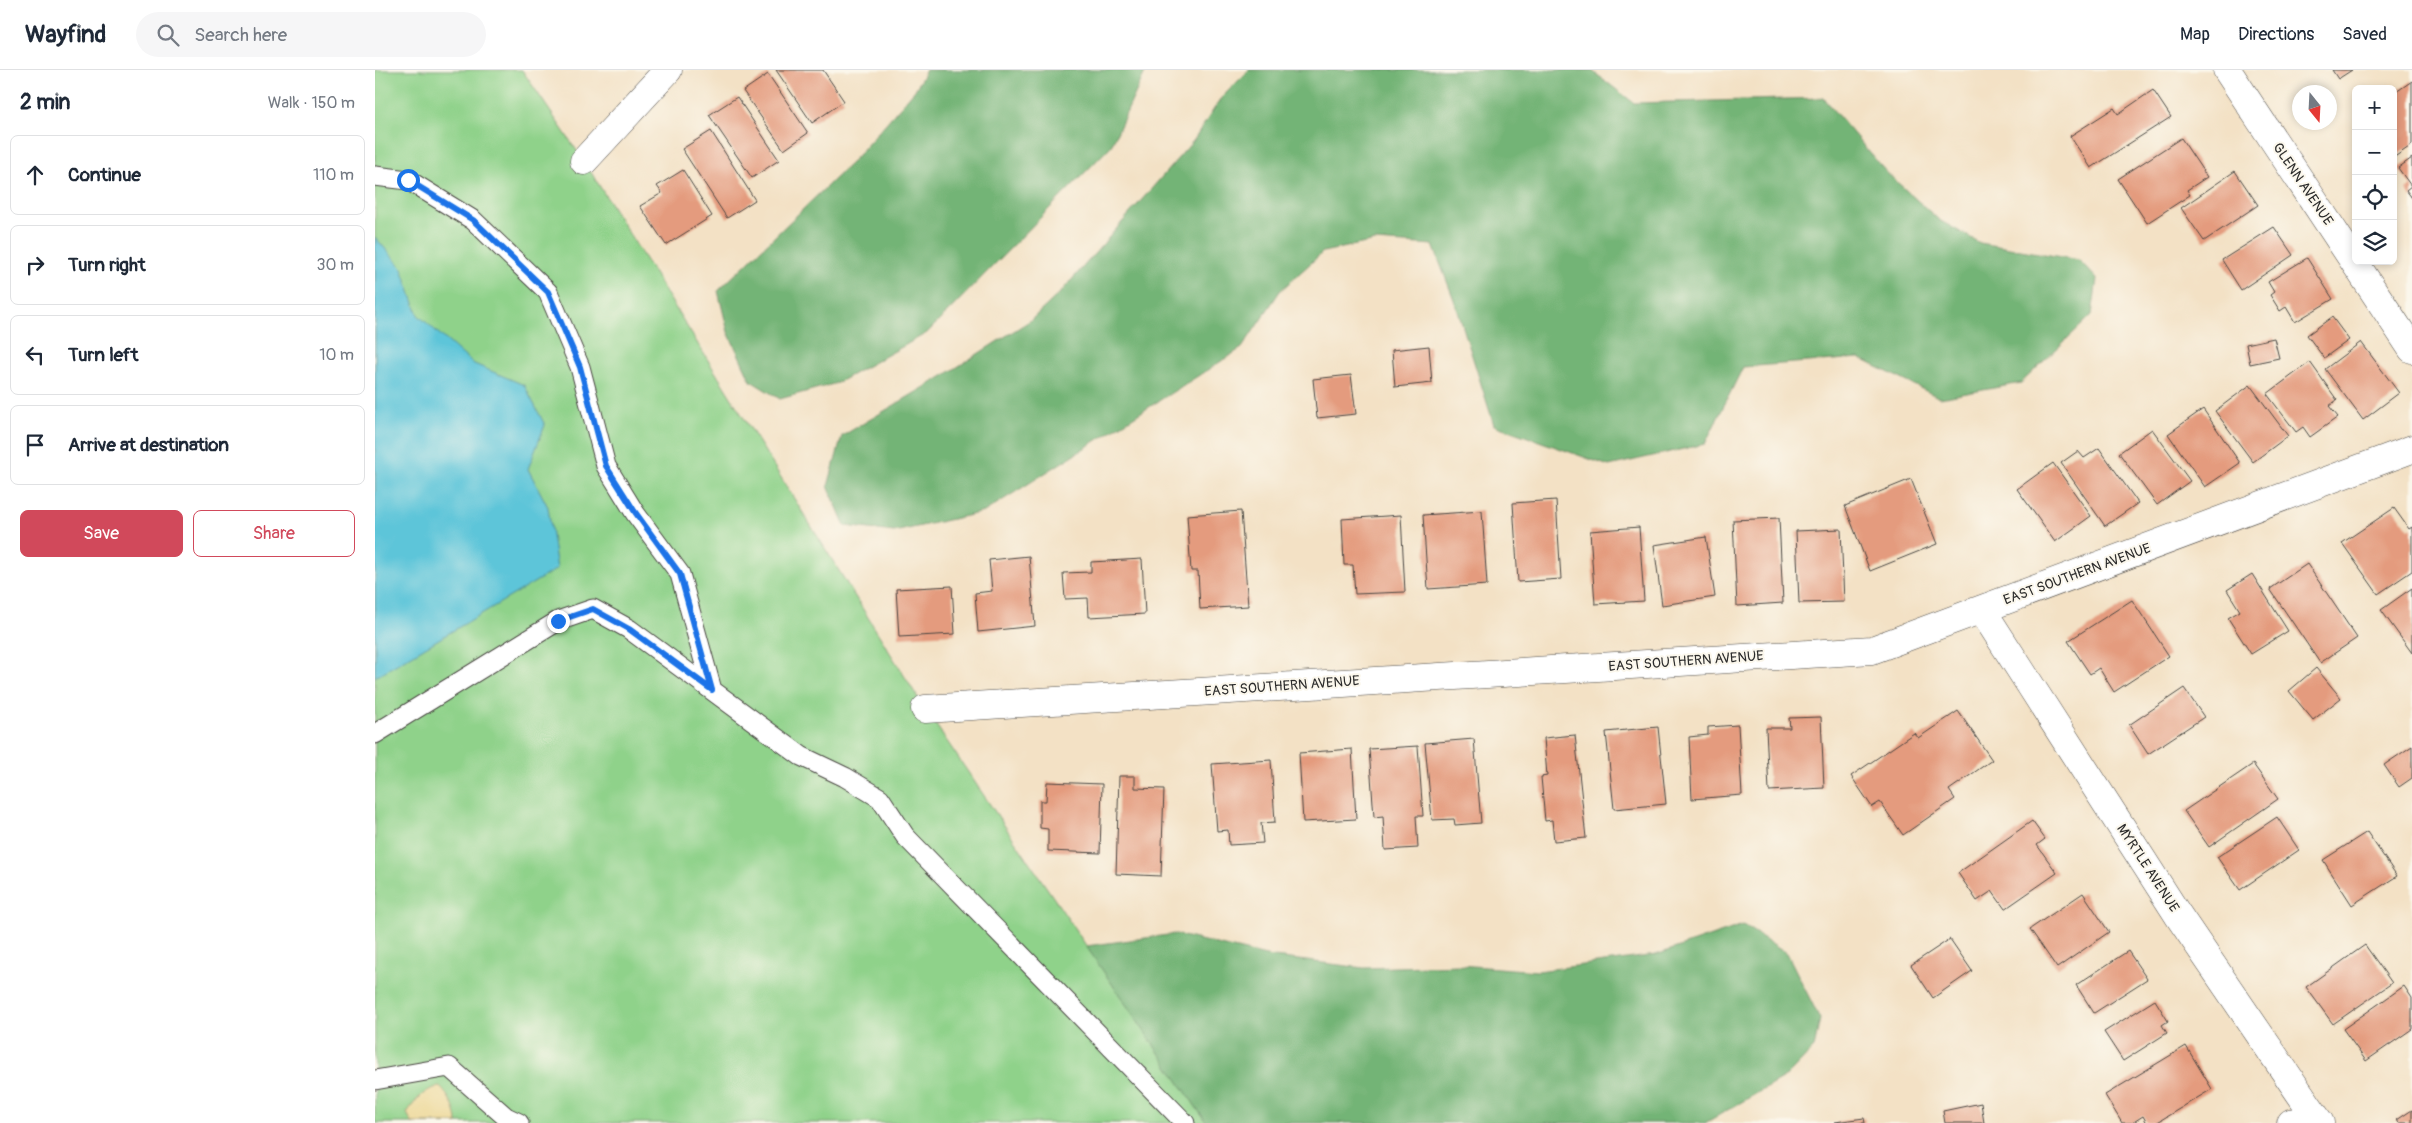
<!DOCTYPE html>
<html lang="en">
<head>
<meta charset="utf-8">
<style>
	:root { --surface:#fff; --page:#f6f6f7; --text:#1f2937; --muted:#747a83; --line:#e0e1e3; --accent:#d1495b }
	body { margin:0; font-family:Pangolin,sans-serif; background:var(--page); color:var(--text) }
	.controls { position:absolute; right:15px; top:15px; display:grid; overflow:hidden; border-radius:8px; box-shadow:0 2px 8px #0003 }
	.controls button { width:45px; height:45px; display:grid; place-items:center; padding:0; border:0; border-bottom:1px solid var(--line); background:var(--surface); color:var(--text); font:25px sans-serif }
	.compass { position:absolute; left:1917px; top:15px; width:45px; height:45px; border-radius:50%; background:var(--surface); box-shadow:0 2px 8px #0003; rotate:162deg }
	.stop { position:absolute; width:15px; height:15px; margin:-11px; border:4px solid #1a73e8; border-radius:50%; background:#fff }
	.stop.end { background:#1a73e8; border-color:#fff; box-shadow:0 1px 5px #0008 }
	.list { margin:0; padding:0; list-style:none }
	h2 { display:flex; justify-content:space-between; align-items:center; height:65px; margin:0; padding:0 20px; font-size:21px }
	h2 small { font-size:16px; font-weight:400; color:var(--muted) }
	.list li { display:grid; grid-template-columns:32px 1fr auto; gap:15px; align-items:center; box-sizing:border-box; height:80px; margin:0 10px 10px; padding:0 10px; border:1px solid var(--line); border-radius:8px }
	.list b { display:block; font-size:19px; white-space:nowrap }
	.list em { font-size:16px; font-style:normal; color:var(--muted) }
	.actions { display:flex; gap:10px; padding:15px 20px }
	.actions a { flex:1; padding:11px 0; border:1px solid var(--accent); border-radius:8px; text-align:center; font-size:18px; color:var(--accent) }
	.actions .main { background:var(--accent); color:#fff }
	.icon { flex:none; width:28px; height:28px; fill:none; stroke:currentColor; stroke-width:2; stroke-linecap:round; stroke-linejoin:round }
	.map { position:relative; flex:none; width:2037px; height:1053px; overflow:hidden }
	header { display:flex; align-items:center; gap:30px; box-sizing:border-box; height:70px; padding:0 25px; background:var(--surface); border-bottom:1px solid var(--line) }
	header strong { font-size:24px }
	nav { display:flex; gap:28px; margin-inline-start:auto; font-size:18px }
	.search { width:350px; height:45px; background:var(--page); display:flex; align-items:center; gap:12px; box-sizing:border-box; padding:0 18px; border-radius:28px; color:var(--muted); font-size:19px }
	main { display:flex }
	aside { flex:1; background:var(--surface) }
	.map>svg:first-child { display:block }
</style>
</head>
<body>
<header>
<strong>Wayfind</strong>
<div class="search"><svg class="icon" aria-label="search" viewBox="0 0 24 24"><circle cx="10" cy="10" r="6"/><path d="M15 15l6 6"/></svg>Search here</div>
<nav><a>Map</a><a>Directions</a><a>Saved</a></nav>
</header>
<main>
<aside>
<h2>2 min<small>Walk · 150 m</small></h2>
<ul class="list">
<li><svg class="icon" aria-label="ahead" viewBox="0 0 24 24"><path d="M12 20V5M6 11l6-6 6 6"/></svg><div><b>Continue</b></div><em>110 m</em></li>
<li><svg class="icon" aria-label="right" viewBox="0 0 24 24"><path d="M7 20v-9h11M14 6l5 5-5 5"/></svg><div><b>Turn right</b></div><em>30 m</em></li>
<li><svg class="icon" aria-label="left" viewBox="0 0 24 24"><path d="M17 20v-9H6M10 6l-5 5 5 5"/></svg><div><b>Turn left</b></div><em>10 m</em></li>
<li><svg class="icon" aria-label="arrive" viewBox="0 0 24 24"><path d="M6 21V4h12l-3 4 3 4H6"/></svg><div><b>Arrive at destination</b></div></li>
</ul>
<div class="actions"><a class="main">Save</a><a>Share</a></div>
</aside>
<div class="map">
<svg width="2037" height="1053" viewBox="0 0 2037 1053">
	<rect width="100%" height="100%" fill="#fbf7ec"/>
	<filter id="ink" filterUnits="userSpaceOnUse"><feTurbulence type="fractalNoise" baseFrequency=".02" numOctaves="2"/><feDisplacementMap in="SourceGraphic" scale="10" xChannelSelector="R" yChannelSelector="G"/><feConvolveMatrix kernelMatrix="1 2 1 2 8 2 1 2 1" color-interpolation-filters="sRGB"/></filter>
	<filter id="wash" filterUnits="userSpaceOnUse"><feTurbulence type="fractalNoise" baseFrequency=".0096" numOctaves="4" result="noise"/><feDisplacementMap in="SourceGraphic" scale="20" xChannelSelector="R" yChannelSelector="G"/><feGaussianBlur stdDeviation="1.12" result="paint"/><feColorMatrix in="noise" values="0 0 0 0 0 0 0 0 0 0 0 0 0 0 0 0 0 1.4 0 .05"/><feComposite in="paint" operator="in"/></filter>
	<g filter="url(#wash)">
		<rect width="100%" height="100%" fill="#f3e1c5"/>
		<path fill="#8fd28a" stroke="#5d7e5a" d="M 0,0 L 147,0 L 209,91 L 550,639 L 832,1053 L 0,1053 Z"/>
		<path fill="#73b476" stroke="#4f7050" d="M 551,0 L 771,0 L 736,76 L 552,263 L 462,313 L 405,329 L 376,311 L 353,262 L 343,221 L 477,92 L 540,20 Z
			M 874,0 L 1216,0 L 1259,33 L 1448,28 L 1512,103 L 1564,150 L 1605,173 L 1704,190 L 1722,209 L 1717,245 L 1646,313 L 1565,328 L 1484,288 L 1368,297 L 1330,374 L 1234,396 L 1119,355 L 1081,235 L 1058,175 L 1000,171 L 948,182 L 905,221 L 867,278 L 609,442 L 519,462 L 470,456 L 453,416 L 467,366 L 565,308 L 656,250 L 687,221 L 819,70 L 846,28 Z
			M 1368,855 L 1412,883 L 1445,949 L 1439,978 L 1412,1006 L 1330,1053 L 832,1053 L 711,876 L 800,864 L 891,886 L 989,898 L 1084,895 L 1163,901 L 1281,885 Z"/>
		<path fill="#eeda9e" stroke="#8c8264" d="M 65,1017 C 74,1026 82,1040 82,1053 L 37,1053 L 32,1043 C 40,1031 50,1018 65,1017 Z"/>
		<path fill="#5dc5d9" stroke="#447882" d="M 0,167 L 27,198 L 43,245 L 97,293 L 149,315 L 170,355 L 153,399 L 173,437 L 182,499 L 0,607 Z"/>
		<g id="blocks">
			<path fill="#e49b7e" d="M 401,0 L 448,0 L 469,31 L 437,53 Z
				M 1957,0 L 1977,0 L 1963,9 Z
				M 393,4 L 433,63 L 409,80 L 368,21 Z
				M 2037,11 L 2037,75 L 2018,88 L 2018,24 Z
				M 1778,20 L 1796,47 L 1716,98 L 1695,66 L 1739,38 L 1743,44 Z
				M 362,27 L 404,90 L 377,108 L 334,45 Z
				M 336,61 L 380,130 L 352,148 L 307,79 Z
				M 1806,68 L 1832,107 L 1812,120 L 1815,125 L 1772,153 L 1743,109 Z
				M 2037,88 L 2037,128 L 2031,120 L 2036,116 L 2023,98 Z
				M 308,100 L 337,146 L 291,175 L 265,136 L 287,123 L 282,116 Z
				M 1860,101 L 1883,135 L 1829,171 L 1806,138 Z
				M 1899,157 L 1918,185 L 1866,220 L 1847,190 Z
				M 1932,188 L 1958,229 L 1920,252 L 1911,237 L 1905,241 L 1895,225 L 1899,222 L 1893,212 Z
				M 1957,247 L 1974,270 L 1949,288 L 1932,265 Z
				M 1899,268 L 1904,288 L 1875,294 L 1871,274 Z
				M 1986,272 L 2024,323 L 1988,350 L 1950,299 Z
				M 1054,276 L 1057,313 L 1020,317 L 1017,280 Z
				M 1935,292 L 1962,330 L 1954,336 L 1963,347 L 1935,367 L 1928,357 L 1921,362 L 1892,324 Z
				M 976,305 L 981,344 L 942,348 L 938,309 Z
				M 1875,315 L 1913,366 L 1878,392 L 1840,341 Z
				M 1828,339 L 1865,393 L 1830,417 L 1793,364 Z
				M 1777,359 L 1815,411 L 1782,435 L 1744,383 Z
				M 1724,378 L 1763,433 L 1730,456 L 1686,393 L 1703,381 L 1709,388 Z
				M 1678,393 L 1716,446 L 1680,472 L 1642,419 Z
				M 1536,409 L 1562,474 L 1495,501 L 1470,436 Z
				M 1181,430 L 1186,509 L 1143,512 L 1138,433 Z
				M 2019,438 L 2034,459 L 2037,457 L 2037,501 L 2003,524 L 1967,473 Z
				M 866,441 L 873,536 L 825,539 L 823,501 L 816,501 L 812,445 Z
				M 1107,441 L 1112,515 L 1053,519 L 1048,445 Z
				M 1026,445 L 1030,522 L 980,524 L 978,495 L 969,495 L 967,449 Z
				M 1404,448 L 1408,533 L 1362,536 L 1358,450 Z
				M 1264,457 L 1269,531 L 1220,534 L 1215,461 Z
				M 1466,459 L 1469,532 L 1424,533 L 1421,461 Z
				M 1331,467 L 1340,527 L 1287,535 L 1279,475 Z
				M 654,486 L 660,556 L 603,562 L 600,523 L 617,521 L 614,490 Z
				M 767,489 L 770,544 L 714,547 L 713,528 L 690,529 L 688,503 L 716,502 L 716,492 Z
				M 1932,494 L 1982,568 L 1945,593 L 1895,519 Z
				M 1877,504 L 1913,561 L 1876,584 L 1853,548 L 1865,541 L 1852,520 Z
				M 577,516 L 580,564 L 524,567 L 521,519 Z
				M 2037,518 L 2037,583 L 2006,540 Z
				M 1757,530 L 1794,586 L 1739,622 L 1724,598 L 1715,604 L 1693,571 Z
				M 1941,598 L 1966,628 L 1938,650 L 1914,621 Z
				M 1809,618 L 1829,647 L 1773,684 L 1754,655 Z
				M 1583,641 L 1617,690 L 1574,720 L 1580,729 L 1528,765 L 1505,732 L 1497,737 L 1476,706 L 1539,663 L 1543,668 Z
				M 1446,647 L 1449,718 L 1394,721 L 1391,658 L 1415,658 L 1414,648 Z
				M 1363,655 L 1367,725 L 1317,729 L 1314,667 L 1333,665 L 1333,657 Z
				M 1283,657 L 1291,734 L 1239,739 L 1231,662 Z
				M 1200,665 L 1211,768 L 1179,771 L 1177,750 L 1170,751 L 1166,707 L 1172,706 L 1169,668 Z
				M 1099,669 L 1106,753 L 1080,755 L 1079,749 L 1057,750 L 1050,673 Z
				M 1043,676 L 1048,746 L 1041,746 L 1043,778 L 1010,780 L 1008,746 L 999,747 L 994,679 Z
				M 2037,676 L 2037,708 L 2024,717 L 2009,695 Z
				M 977,679 L 981,749 L 928,752 L 924,683 Z
				M 896,690 L 900,752 L 886,753 L 888,773 L 854,775 L 853,760 L 842,761 L 837,694 Z
				M 1878,694 L 1903,729 L 1834,777 L 1809,741 Z
				M 744,706 L 760,706 L 760,718 L 789,719 L 786,806 L 741,804 Z
				M 672,712 L 727,714 L 725,783 L 673,781 L 673,759 L 665,758 L 665,731 L 671,731 Z
				M 1902,747 L 1924,780 L 1865,820 L 1842,787 Z
				M 1657,751 L 1670,769 L 1662,775 L 1682,803 L 1630,839 L 1617,821 L 1602,831 L 1583,803 Z
				M 1992,762 L 2022,806 L 1977,835 L 1948,790 Z
				M 1708,823 L 1734,862 L 1682,898 L 1655,859 Z
				M 1575,869 L 1597,901 L 1558,928 L 1536,895 Z
				M 1990,875 L 2017,913 L 1958,954 L 1931,917 Z
				M 1753,881 L 1772,909 L 1719,943 L 1701,915 Z
				M 2029,916 L 2037,928 L 2037,959 L 1991,991 L 1968,959 Z
				M 1780,930 L 1793,951 L 1787,955 L 1792,963 L 1748,991 L 1729,962 Z
				M 1811,976 L 1837,1019 L 1781,1053 L 1772,1053 L 1768,1046 L 1757,1053 L 1747,1053 L 1730,1025 Z
				M 1606,1033 L 1609,1053 L 1570,1053 L 1568,1041 Z
				M 2037,1040 L 2037,1053 L 2024,1053 L 2022,1050 Z
				M 1489,1048 L 1490,1053 L 1460,1053 L 1460,1052 Z"/>
		</g>
	</g>
	<g filter="url(#ink)">
		<use href="#blocks" fill-opacity="0" stroke="#494642" stroke-width="1"/>
		<g fill="none" stroke-linecap="round" stroke-linejoin="round">
			<g stroke="#494642" stroke-width="21">
				<path id="service" d="M 0,106 L 33,110 L 98,150 L 173,222 L 205,297 L 231,396 L 260,443 L 305,504 L 337,620
					M 0,664 L 183,551 L 218,539 L 254,559 L 426,686 L 470,707 L 505,728 L 530,766 L 810,1053
					M 0,1010 L 74,997 L 131,1047 L 144,1053"/>
			</g>
			<g stroke="#494642" stroke-width="29">
				<path id="minor" d="M 1852,0 L 2037,279
					M 209,91 L 293,0
					M 1607,540 L 1803,845 L 1945,1053
					M 550,639 L 1497,580 L 2037,379
					M 1916,1053 L 1941,1048"/>
			</g>
			<use href="#service" stroke="#fff" stroke-width="19"/>
			<use href="#minor" stroke="#fff" stroke-width="28"/>
		</g>
	</g>
	<g fill="none" stroke-linecap="round" stroke-linejoin="round" filter="url(#ink)">
		<path stroke="#1a73e8" stroke-width="6" d="M 33,110 L 98,150 L 173,222 L 205,297 L 231,396 L 260,442 L 305,504 L 337,620 L 254,559 L 218,539 L 183,551"/>
	</g>
	<g text-anchor="middle" dominant-baseline="central" stroke-width="4" stroke-linejoin="round" paint-order="stroke">
		<g font-size="14" fill="#2b2b2b" stroke="#fbf7ec">
			<text transform="translate(1928 114) rotate(56)">GLENN AVENUE</text>
			<text transform="translate(1702 504) rotate(-20)">EAST SOUTHERN AVENUE</text>
			<text transform="translate(1311 591) rotate(-4)">EAST SOUTHERN AVENUE</text>
			<text transform="translate(907 616) rotate(-4)">EAST SOUTHERN AVENUE</text>
			<text transform="translate(1773 798) rotate(57)">MYRTLE AVENUE</text>
		</g>
	</g>
</svg>
<div class="controls">
<button>+</button>
<button>−</button>
<button><svg class="icon" aria-label="locate" viewBox="0 0 24 24"><circle cx="12" cy="12" r="6"/><path d="M12 2v4M12 18v4M2 12h4M18 12h4"/></svg></button>
<button><svg class="icon" aria-label="layers" viewBox="0 0 24 24"><path d="M12 4l9 5-9 5-9-5zM3 14l9 5 9-5"/></svg></button>
</div>
<svg class="compass" viewBox="-18 -18 36 36"><path d="M0-13l5 13h-10z" fill="#e53935"/><path d="M0 13l5-13h-10z" fill="#747a83"/></svg>
<div class="stop" style="left:33px;top:110px"></div>
<div class="stop end" style="left:183px;top:551px"></div>
</div>
</main>
</body>
</html>
